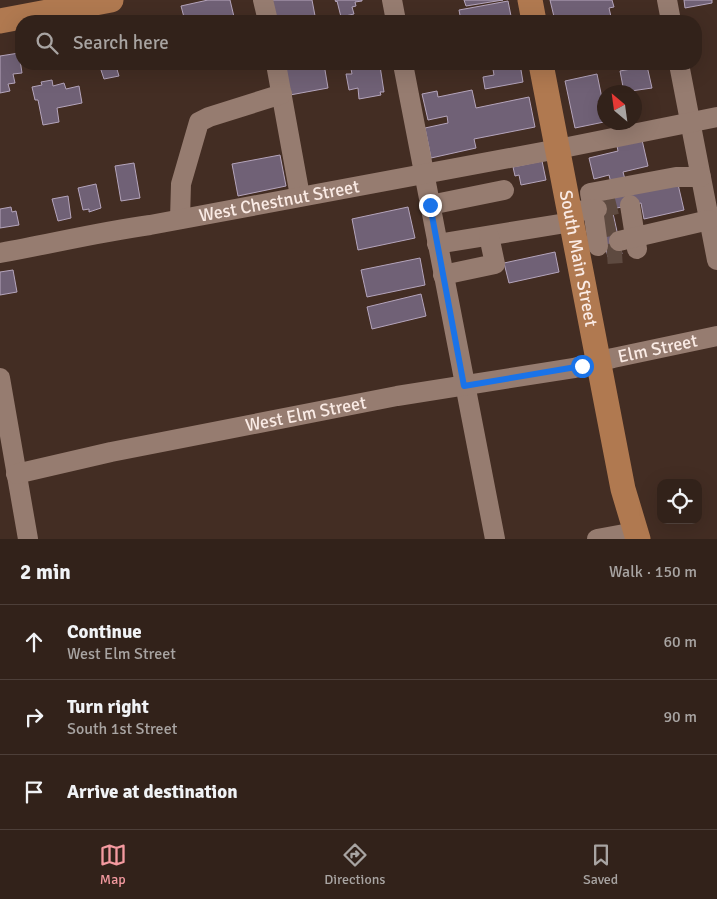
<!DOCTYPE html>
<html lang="en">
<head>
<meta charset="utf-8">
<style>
	:root { --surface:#32221a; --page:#3d2f27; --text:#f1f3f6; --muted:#a8a4a2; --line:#4d3f39; --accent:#f49aa0 }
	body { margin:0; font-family:Signika,sans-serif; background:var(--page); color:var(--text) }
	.controls { position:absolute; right:15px; bottom:15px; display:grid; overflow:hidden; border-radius:10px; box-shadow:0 5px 20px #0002 }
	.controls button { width:45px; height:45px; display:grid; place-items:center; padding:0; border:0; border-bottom:1px solid var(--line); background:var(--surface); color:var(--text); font:25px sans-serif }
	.compass { position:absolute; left:597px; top:85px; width:45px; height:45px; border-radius:50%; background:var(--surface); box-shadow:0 5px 20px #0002; rotate:331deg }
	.stop { position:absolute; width:15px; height:15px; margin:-11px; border:4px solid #1a73e8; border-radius:50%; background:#fff }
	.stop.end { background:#1a73e8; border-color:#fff; box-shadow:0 1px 5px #0008 }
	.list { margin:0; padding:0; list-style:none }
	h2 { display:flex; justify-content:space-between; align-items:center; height:65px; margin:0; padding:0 20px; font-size:21px }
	h2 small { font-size:16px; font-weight:400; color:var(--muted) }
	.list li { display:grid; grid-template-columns:32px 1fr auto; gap:15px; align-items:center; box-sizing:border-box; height:75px; padding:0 20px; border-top:1px solid var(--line) }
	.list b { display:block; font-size:19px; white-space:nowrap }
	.list p { margin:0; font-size:16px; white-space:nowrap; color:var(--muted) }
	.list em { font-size:16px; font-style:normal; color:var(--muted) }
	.icon { flex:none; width:28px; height:28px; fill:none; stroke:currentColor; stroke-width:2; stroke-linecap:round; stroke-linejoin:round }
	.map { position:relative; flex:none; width:717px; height:539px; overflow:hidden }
	.search { position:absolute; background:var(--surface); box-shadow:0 5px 20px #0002; left:15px; right:15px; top:15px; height:55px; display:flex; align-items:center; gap:12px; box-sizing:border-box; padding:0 18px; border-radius:20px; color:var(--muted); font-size:19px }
	.sheet { height:290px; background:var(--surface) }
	nav { display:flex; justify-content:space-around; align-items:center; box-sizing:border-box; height:70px; border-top:1px solid var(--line); background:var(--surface); font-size:14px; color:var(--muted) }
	nav a { display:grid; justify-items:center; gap:2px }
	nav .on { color:var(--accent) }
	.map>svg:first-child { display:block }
</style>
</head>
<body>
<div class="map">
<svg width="717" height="539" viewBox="0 0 717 539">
	<rect width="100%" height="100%" fill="#432d23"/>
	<path fill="#706176" stroke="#b5a5bc" d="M 208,0 L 230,0 L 235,21 L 185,21 L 181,6 Z
		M 271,0 L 312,0 L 316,21 L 275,21 Z
		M 335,0 L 362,0 L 362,1 L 355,2 L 356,6 L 352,7 L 354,14 L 341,17 L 337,1 L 336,2 Z
		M 464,0 L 503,0 L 466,6 Z
		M 550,0 L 612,0 L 614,7 L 609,8 L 612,21 L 555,21 Z
		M 684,0 L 712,0 L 712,3 L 685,8 Z
		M 508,1 L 512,21 L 461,21 L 459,10 Z
		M 19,53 L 22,73 L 13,74 L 15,83 L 8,84 L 10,91 L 0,93 L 0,56 Z
		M 99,64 L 125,64 L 125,65 L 116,66 L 119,76 L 104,79 Z
		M 284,64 L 324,64 L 328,88 L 290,95 Z
		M 492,64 L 520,64 L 523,82 L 485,89 L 483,77 L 494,75 Z
		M 368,66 L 368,68 L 380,66 L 384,92 L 380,92 L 381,95 L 359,99 L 358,88 L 349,90 L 346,74 L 352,74 L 351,69 Z
		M 647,66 L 652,88 L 624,92 L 620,71 Z
		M 597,74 L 604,108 L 604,122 L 575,128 L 565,81 Z
		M 52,80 L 53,86 L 64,83 L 66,89 L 79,86 L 82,103 L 57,108 L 59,122 L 43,125 L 38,100 L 35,100 L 32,87 L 42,85 L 41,82 Z
		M 472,90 L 476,108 L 529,97 L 535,127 L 474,139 L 476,148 L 431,158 L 425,128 L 448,123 L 447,116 L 428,120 L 422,94 L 437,91 L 438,97 Z
		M 642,140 L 648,166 L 623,172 L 626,183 L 612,187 L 609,175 L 594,179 L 589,158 L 618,151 L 617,146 Z
		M 280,155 L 286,186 L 238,196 L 232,164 Z
		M 542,161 L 546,180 L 521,185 L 519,175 L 515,176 L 513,167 Z
		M 134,163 L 140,198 L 121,201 L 115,166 Z
		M 677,180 L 684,210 L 644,219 L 641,203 L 612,209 L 622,254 L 608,257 L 593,194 Z
		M 96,184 L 101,208 L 89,212 L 89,209 L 83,210 L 78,188 Z
		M 68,196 L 71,218 L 58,221 L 52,199 Z
		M 11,207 L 12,212 L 16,211 L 19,225 L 0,228 L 0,209 Z
		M 408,207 L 415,238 L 358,250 L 352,219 Z
		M 555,252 L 559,272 L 509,283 L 504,263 Z
		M 420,258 L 425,285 L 367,297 L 361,270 Z
		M 13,270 L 17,292 L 0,295 L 0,272 Z
		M 421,294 L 426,316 L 372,329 L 367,307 Z"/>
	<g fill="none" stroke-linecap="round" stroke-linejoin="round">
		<path stroke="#5e4a40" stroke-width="20" stroke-dasharray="20 10" stroke-linecap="butt" d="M 597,209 L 629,201
			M 601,228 L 615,225
			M 607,254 L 622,253"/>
		<g stroke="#967c70" stroke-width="20">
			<path d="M 263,0 L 268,21"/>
			<path d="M 392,0 L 396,21"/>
			<path d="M 667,0 L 671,21"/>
			<path d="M 276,64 L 300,196"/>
			<path d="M 403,64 L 495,539"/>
			<path d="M 679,64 L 717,260"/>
			<path d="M 430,205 L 504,190"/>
			<path d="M 630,205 L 637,249"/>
			<path d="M 597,209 L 593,209 L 590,193 L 676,177 L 701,177"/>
			<path d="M 579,211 L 593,209 L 598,246"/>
			<path d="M 180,219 L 181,184 L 199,122 L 209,117 L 282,94"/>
			<path d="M 619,241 L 709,220"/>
			<path d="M 437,244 L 572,222"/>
			<path id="s1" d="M 0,253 C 50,244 99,232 150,225 L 558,149 L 717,117"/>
			<path d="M 443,275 L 495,264 L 489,236"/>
			<path d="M 0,378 L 28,539"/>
			<path id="s2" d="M 16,474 L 111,452 L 397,396 L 574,368 L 613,358 L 717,336"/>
			<path d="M 597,539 L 635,532"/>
		</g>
		<g stroke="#b07950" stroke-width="25">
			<path d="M 530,0 L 534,21"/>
			<path d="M 0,21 L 111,0"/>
			<path id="s3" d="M 541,64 L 623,489 L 638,539"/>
		</g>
	</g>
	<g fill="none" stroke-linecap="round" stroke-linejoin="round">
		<path stroke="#1a73e8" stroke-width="6" d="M 430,205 L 464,386 L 582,366"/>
	</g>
	<g text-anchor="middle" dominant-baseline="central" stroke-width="4.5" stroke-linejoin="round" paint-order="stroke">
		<g font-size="18" fill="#faebe5" stroke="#221814">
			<text stroke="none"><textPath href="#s1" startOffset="284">West Chestnut Street</textPath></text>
			<text stroke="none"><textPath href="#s3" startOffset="198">South Main Street</textPath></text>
			<text stroke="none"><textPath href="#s2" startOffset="654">Elm Street</textPath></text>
			<text stroke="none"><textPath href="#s2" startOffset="296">West Elm Street</textPath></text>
		</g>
	</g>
</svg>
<div class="controls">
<button><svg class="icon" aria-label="locate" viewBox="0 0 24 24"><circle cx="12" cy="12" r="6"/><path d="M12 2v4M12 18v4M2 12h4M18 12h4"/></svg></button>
</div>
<svg class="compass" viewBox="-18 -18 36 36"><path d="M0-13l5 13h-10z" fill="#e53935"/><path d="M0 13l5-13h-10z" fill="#a8a4a2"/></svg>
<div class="stop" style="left:582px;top:366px"></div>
<div class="stop end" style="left:430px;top:205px"></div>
<div class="search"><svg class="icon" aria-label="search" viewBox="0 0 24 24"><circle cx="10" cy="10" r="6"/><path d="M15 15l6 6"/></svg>Search here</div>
</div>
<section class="sheet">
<h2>2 min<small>Walk · 150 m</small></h2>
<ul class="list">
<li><svg class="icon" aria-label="ahead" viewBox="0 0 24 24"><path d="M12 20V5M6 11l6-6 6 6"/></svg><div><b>Continue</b><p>West Elm Street</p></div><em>60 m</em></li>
<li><svg class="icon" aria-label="right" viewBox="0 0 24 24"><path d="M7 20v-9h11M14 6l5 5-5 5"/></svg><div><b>Turn right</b><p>South 1st Street</p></div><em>90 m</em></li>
<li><svg class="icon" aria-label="arrive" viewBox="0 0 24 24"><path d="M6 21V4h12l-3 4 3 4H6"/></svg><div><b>Arrive at destination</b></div></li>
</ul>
</section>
<nav>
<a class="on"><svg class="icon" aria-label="map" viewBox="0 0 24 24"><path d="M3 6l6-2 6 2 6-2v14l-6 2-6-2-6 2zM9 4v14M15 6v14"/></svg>Map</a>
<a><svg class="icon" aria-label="directions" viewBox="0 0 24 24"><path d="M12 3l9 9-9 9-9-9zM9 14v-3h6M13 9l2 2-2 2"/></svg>Directions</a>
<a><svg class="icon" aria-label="saved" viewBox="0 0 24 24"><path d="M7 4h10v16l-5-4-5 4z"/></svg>Saved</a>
</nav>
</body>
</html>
